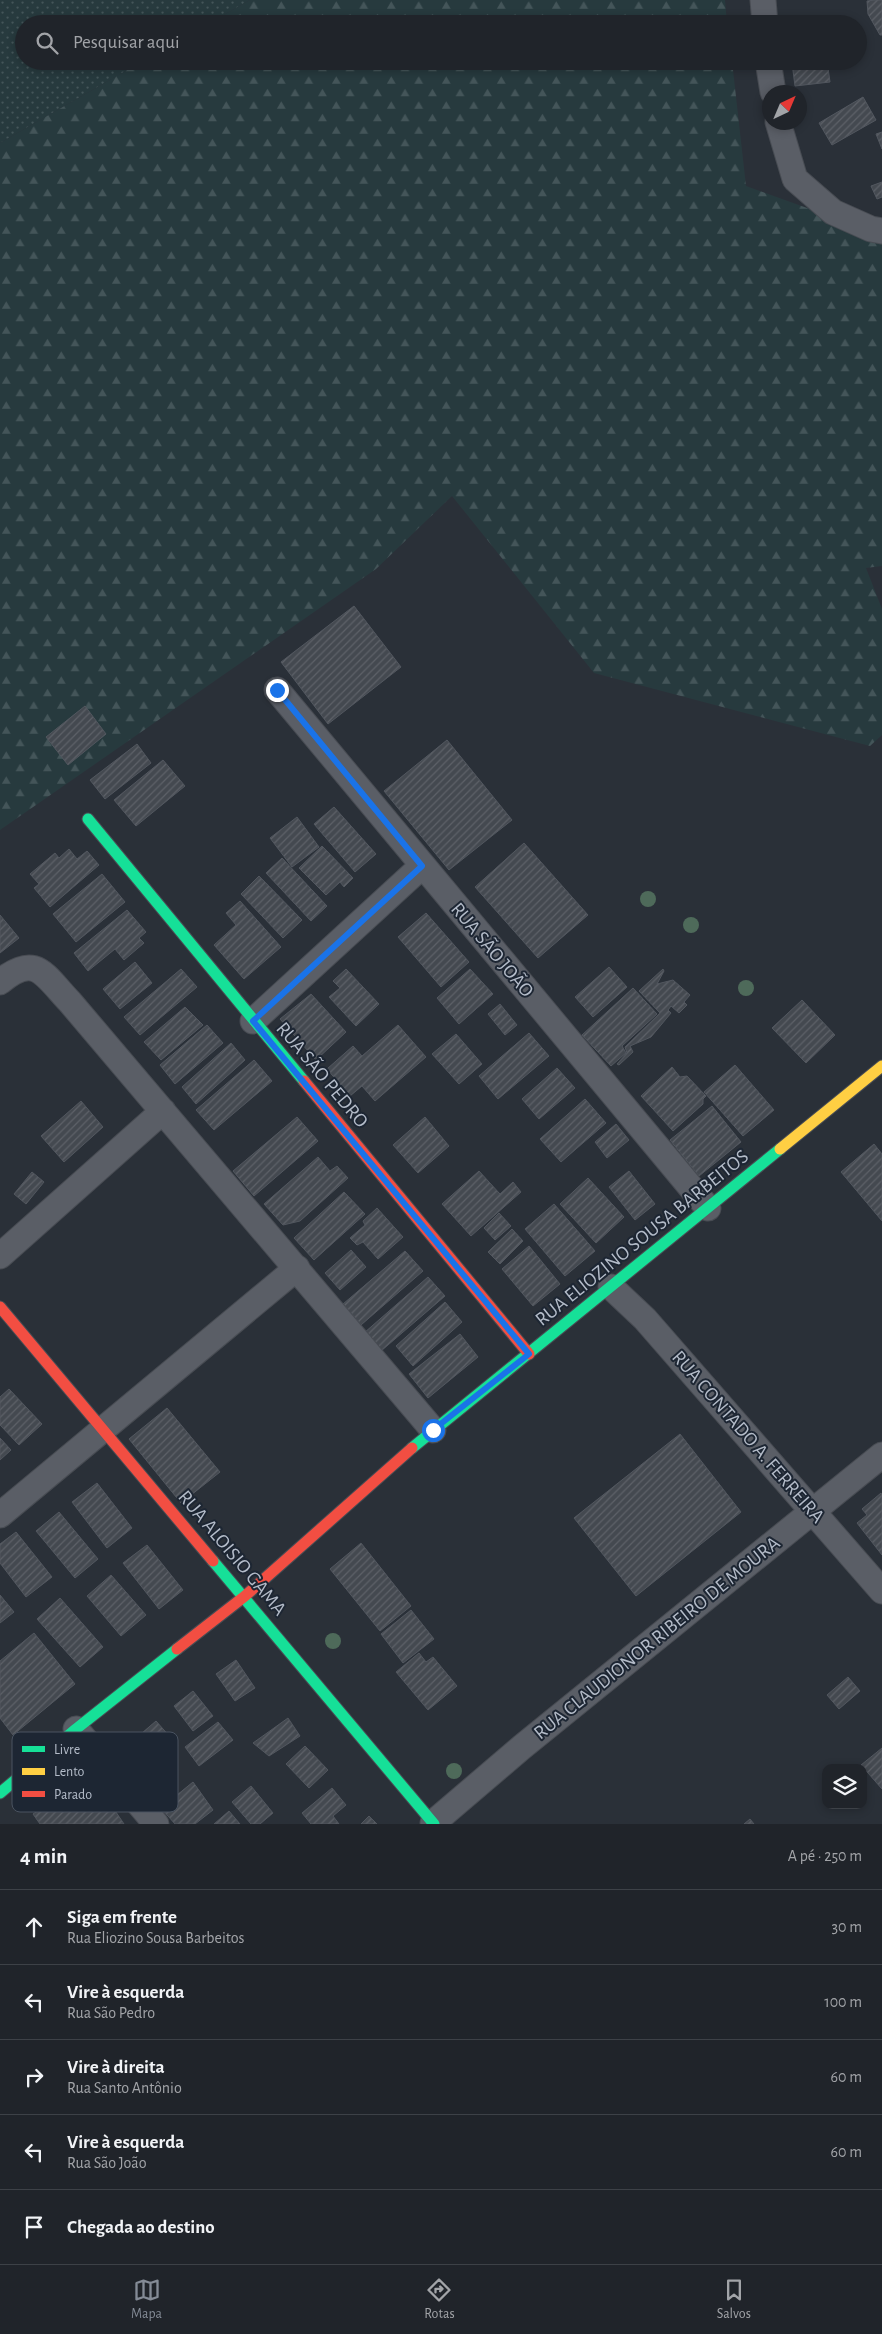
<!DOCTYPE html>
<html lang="pt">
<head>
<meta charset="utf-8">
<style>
	:root { --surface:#20242a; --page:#282c32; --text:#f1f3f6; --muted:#a2a4a8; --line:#3d4147; --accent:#848b96 }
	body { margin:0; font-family:"Alegreya Sans",sans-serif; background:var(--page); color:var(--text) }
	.controls { position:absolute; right:15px; bottom:15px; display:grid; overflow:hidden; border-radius:10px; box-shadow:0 2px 8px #0003 }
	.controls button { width:45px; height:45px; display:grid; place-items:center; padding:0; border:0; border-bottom:1px solid var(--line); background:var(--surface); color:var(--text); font:25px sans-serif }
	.compass { position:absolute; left:762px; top:85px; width:45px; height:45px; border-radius:50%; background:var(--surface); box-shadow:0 2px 8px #0003; rotate:44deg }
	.stop { position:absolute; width:15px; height:15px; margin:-11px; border:4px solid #1a73e8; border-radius:50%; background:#fff }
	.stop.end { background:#1a73e8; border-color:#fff; box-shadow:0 1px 5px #0008 }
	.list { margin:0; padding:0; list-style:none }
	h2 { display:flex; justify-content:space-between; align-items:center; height:65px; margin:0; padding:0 20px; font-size:21px }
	h2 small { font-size:16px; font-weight:400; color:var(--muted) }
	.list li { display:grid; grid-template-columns:32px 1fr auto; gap:15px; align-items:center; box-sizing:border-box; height:75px; padding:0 20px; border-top:1px solid var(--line) }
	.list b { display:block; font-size:19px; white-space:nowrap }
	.list p { margin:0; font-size:16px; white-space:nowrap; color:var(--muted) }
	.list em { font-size:16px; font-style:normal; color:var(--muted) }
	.icon { flex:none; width:28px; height:28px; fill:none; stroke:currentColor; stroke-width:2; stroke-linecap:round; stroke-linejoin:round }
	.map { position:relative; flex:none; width:882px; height:1824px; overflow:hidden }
	.search { position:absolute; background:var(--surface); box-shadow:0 2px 8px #0003; left:15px; right:15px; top:15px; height:55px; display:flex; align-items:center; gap:12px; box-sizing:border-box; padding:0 18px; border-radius:28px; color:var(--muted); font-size:19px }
	.sheet { height:440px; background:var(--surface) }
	nav { display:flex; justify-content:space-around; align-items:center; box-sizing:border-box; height:70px; border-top:1px solid var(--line); background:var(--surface); font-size:14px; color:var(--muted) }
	nav a { display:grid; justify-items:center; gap:2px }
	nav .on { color:var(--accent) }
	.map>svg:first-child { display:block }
</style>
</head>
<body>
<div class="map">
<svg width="882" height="1824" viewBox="0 0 882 1824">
	<defs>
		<pattern id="grass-dots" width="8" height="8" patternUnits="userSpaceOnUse" patternTransform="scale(1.25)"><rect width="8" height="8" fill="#273a3e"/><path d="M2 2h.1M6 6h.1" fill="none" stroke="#445559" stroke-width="1.8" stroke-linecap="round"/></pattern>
		<pattern id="forest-firs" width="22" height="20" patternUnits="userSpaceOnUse" patternTransform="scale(1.25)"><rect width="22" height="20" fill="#273a3e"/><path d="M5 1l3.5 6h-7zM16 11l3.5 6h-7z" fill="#445559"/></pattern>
		<pattern id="building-hatch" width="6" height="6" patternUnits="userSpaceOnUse" patternTransform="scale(1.25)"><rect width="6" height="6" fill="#444950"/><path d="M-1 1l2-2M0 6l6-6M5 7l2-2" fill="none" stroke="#5d6168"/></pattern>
	</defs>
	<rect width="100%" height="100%" fill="#2a3038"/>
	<path fill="url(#grass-dots)" d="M 0,0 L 250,0 L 208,24 L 24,24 L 24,61 L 143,61 L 0,143 Z"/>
	<path fill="url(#forest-firs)" d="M 250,0 L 725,0 L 727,24 L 208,24 Z
		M 143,61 L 732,61 L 746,186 L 882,235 L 882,566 L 866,568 L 882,609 L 882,735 L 870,746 L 594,673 L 452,496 L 376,569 L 0,830 L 0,143 Z"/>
	<path fill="url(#building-hatch)" stroke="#52575f" d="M 875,0 L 882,0 L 882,35 L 880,35 L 868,14 L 867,1 Z
		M 810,61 L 827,61 L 830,82 L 795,86 L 792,63 Z
		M 863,97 L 876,120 L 832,145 L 819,123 Z
		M 882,132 L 882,149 L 876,134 Z
		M 882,182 L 882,197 L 877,199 L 871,186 Z
		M 354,606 L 401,667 L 328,724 L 281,662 Z
		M 85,706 L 106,734 L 68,765 L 46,737 Z
		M 447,740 L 512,820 L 449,870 L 384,791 Z
		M 137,744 L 151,763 L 105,799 L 90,780 Z
		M 163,760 L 185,786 L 136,826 L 114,800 Z
		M 334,807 L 376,854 L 355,872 L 314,824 Z
		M 297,817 L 319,847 L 292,867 L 270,838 Z
		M 524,843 L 588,915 L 538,958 L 475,887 Z
		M 322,846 L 353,878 L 344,887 L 340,882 L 326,895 L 299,868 Z
		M 69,849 L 77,859 L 87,851 L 99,865 L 50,907 L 34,888 L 39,884 L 30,874 L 55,853 L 59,858 Z
		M 282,858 L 327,906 L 311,921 L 266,873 Z
		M 102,874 L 125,902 L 76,942 L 53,914 Z
		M 259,876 L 302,920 L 283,938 L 241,894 Z
		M 240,901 L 281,947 L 244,979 L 214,945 L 236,925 L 226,913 Z
		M 127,910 L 146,932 L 139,938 L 144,943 L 124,960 L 115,949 L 88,971 L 74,953 Z
		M 426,913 L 469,962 L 441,987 L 398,937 Z
		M 0,915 L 19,938 L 0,953 Z
		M 135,962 L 152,983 L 120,1009 L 103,989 Z
		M 609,967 L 627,987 L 593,1017 L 575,997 Z
		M 181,969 L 197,987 L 140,1035 L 124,1017 Z
		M 346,969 L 379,1004 L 356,1026 L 329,997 L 340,988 L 333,981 Z
		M 470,969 L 493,994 L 459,1024 L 437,998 Z
		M 663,969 L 664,971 L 657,984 L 673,980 L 690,995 L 684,1002 L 687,1005 L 679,1013 L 671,1006 L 668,1010 L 671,1013 L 651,1037 L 630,1046 L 633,1052 L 619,1065 L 617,1064 L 627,1053 L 625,1047 L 660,1013 L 639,991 Z
		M 633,988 L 657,1014 L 622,1046 L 626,1053 L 611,1066 L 582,1035 Z
		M 311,994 L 346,1032 L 316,1060 L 280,1019 Z
		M 802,1000 L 835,1035 L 806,1063 L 772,1028 Z
		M 500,1004 L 517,1025 L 505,1035 L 488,1014 Z
		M 185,1007 L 203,1025 L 161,1060 L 144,1042 Z
		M 207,1025 L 223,1043 L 175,1084 L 160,1065 Z
		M 398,1025 L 426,1057 L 375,1101 L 362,1086 L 350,1096 L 327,1069 L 353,1046 L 362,1056 Z
		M 529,1033 L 549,1056 L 498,1099 L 479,1076 Z
		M 456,1034 L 482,1064 L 459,1084 L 432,1054 Z
		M 231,1043 L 245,1060 L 196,1104 L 182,1087 Z
		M 254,1060 L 272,1081 L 214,1130 L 196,1110 Z
		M 735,1065 L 774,1110 L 743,1136 L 704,1092 Z
		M 672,1067 L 680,1077 L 687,1076 L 706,1096 L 703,1099 L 703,1104 L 673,1131 L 641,1096 Z
		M 557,1068 L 575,1088 L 539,1119 L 522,1099 Z
		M 585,1099 L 606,1123 L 561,1162 L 540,1139 Z
		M 81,1101 L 103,1127 L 64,1162 L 41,1136 Z
		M 712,1106 L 741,1142 L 699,1176 L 670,1140 Z
		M 297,1117 L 318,1141 L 254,1196 L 233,1171 Z
		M 425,1117 L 449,1146 L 418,1173 L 393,1145 Z
		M 616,1124 L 629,1140 L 607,1158 L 595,1142 Z
		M 874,1144 L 882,1154 L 882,1221 L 841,1172 Z
		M 318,1157 L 330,1171 L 337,1166 L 348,1178 L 300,1221 L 283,1225 L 264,1204 Z
		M 479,1171 L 500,1194 L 513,1182 L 521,1192 L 471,1236 L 442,1204 Z
		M 629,1171 L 655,1204 L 635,1220 L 609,1187 Z
		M 32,1172 L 44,1182 L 26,1204 L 14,1194 Z
		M 588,1178 L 624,1217 L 596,1243 L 560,1204 Z
		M 344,1192 L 365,1214 L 314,1260 L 294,1238 Z
		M 554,1204 L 595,1251 L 565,1276 L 525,1229 Z
		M 377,1208 L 403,1237 L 378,1259 L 363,1242 L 357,1245 L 350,1238 L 365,1225 L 363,1221 Z
		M 499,1213 L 511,1226 L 495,1240 L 484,1228 Z
		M 512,1229 L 523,1241 L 500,1264 L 488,1252 Z
		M 529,1246 L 560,1284 L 533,1306 L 502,1269 Z
		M 351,1250 L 366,1267 L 340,1290 L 325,1273 Z
		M 405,1251 L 423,1271 L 361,1325 L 343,1304 Z
		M 428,1277 L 445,1296 L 381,1351 L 364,1333 Z
		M 445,1302 L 462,1322 L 413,1366 L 396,1346 Z
		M 460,1334 L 478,1357 L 428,1398 L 409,1374 Z
		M 9,1389 L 42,1424 L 19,1445 L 0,1425 L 0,1397 Z
		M 167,1408 L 220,1472 L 181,1503 L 129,1439 Z
		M 680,1434 L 741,1512 L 636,1596 L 574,1518 Z
		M 0,1438 L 11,1450 L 0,1460 Z
		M 97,1483 L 132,1528 L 107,1548 L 72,1502 Z
		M 881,1493 L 882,1495 L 882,1555 L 857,1523 L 867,1515 L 862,1509 Z
		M 59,1512 L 98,1559 L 75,1578 L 36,1531 Z
		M 16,1532 L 52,1577 L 26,1597 L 0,1563 L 0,1544 Z
		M 361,1543 L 411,1606 L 380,1631 L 330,1569 Z
		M 147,1545 L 183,1590 L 159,1609 L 123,1563 Z
		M 111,1575 L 146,1615 L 121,1636 L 87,1596 Z
		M 0,1595 L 14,1612 L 0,1623 Z
		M 60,1598 L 103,1647 L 80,1667 L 37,1619 Z
		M 411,1610 L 434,1639 L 403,1663 L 381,1634 Z
		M 34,1633 L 75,1684 L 13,1735 L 0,1718 L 0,1661 Z
		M 419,1653 L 426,1662 L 433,1657 L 457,1686 L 428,1710 L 396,1672 Z
		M 236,1660 L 255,1688 L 235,1701 L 216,1674 Z
		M 848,1677 L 860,1691 L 839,1709 L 827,1695 Z
		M 193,1691 L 213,1716 L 193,1731 L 174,1706 Z
		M 288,1718 L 300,1736 L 269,1756 L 253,1743 Z
		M 156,1721 L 178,1746 L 164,1758 L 142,1733 Z
		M 218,1722 L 233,1740 L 199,1766 L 185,1747 Z
		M 305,1746 L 328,1770 L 309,1788 L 286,1764 Z
		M 882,1748 L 882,1789 L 861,1765 Z
		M 91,1775 L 124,1824 L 40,1824 L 33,1814 Z
		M 193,1782 L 213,1810 L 195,1824 L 175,1824 L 161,1808 Z
		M 251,1786 L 273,1813 L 260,1824 L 251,1824 L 232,1802 Z
		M 332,1788 L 346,1805 L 333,1816 L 339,1824 L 311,1824 L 302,1813 Z
		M 229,1811 L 240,1824 L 214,1824 Z
		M 369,1816 L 377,1824 L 361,1824 Z
		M 750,1819 L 754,1824 L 744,1824 Z"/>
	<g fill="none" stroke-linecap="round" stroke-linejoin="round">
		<g stroke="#484c53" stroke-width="27">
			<path id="street" d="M 763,0 L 765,24
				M 768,61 L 773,92
				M 778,122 L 795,179 L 833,212 L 871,229 L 882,231
				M 277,690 L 708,1208
				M 0,982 C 36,952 44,975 70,1002 L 433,1430
				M 253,1021 L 422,866
				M 0,1256 L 163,1111
				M 611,1287 L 645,1319 L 882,1591
				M 0,1515 L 297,1268
				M 76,1729 L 156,1824
				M 433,1823 L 522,1747 L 882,1455"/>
		</g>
		<g stroke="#484c53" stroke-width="13">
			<path id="fast" d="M 88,819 L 304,1081
				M 412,1448 L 780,1149
				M 213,1561 L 434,1824
				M 0,1793 L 76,1729 L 177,1649"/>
		</g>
		<g stroke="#484c53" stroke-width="13">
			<path id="slow" d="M 780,1149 L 882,1066"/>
		</g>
		<g stroke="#484c53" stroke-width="13">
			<path id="jam" d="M 304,1081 L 529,1354
				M 0,1307 L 213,1561
				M 177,1649 L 245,1596 L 412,1448"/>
		</g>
		<use href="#street" stroke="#5a5e66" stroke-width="25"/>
		<use href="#fast" stroke="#16e098" stroke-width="11"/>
		<use href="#slow" stroke="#ffcf43" stroke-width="11"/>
		<use href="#jam" stroke="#f24e42" stroke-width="11"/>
	</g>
	<g fill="#4e6a5a">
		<circle cx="648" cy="899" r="8"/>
		<circle cx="691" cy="925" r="8"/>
		<circle cx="746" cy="988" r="8"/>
		<circle cx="333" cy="1641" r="8"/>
		<circle cx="454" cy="1771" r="8"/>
	</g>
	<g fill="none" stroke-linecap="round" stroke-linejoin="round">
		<path stroke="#1a73e8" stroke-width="6" d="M 277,690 L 422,866 L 253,1021 L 529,1354 L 433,1430"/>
	</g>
	<g text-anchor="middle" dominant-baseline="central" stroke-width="4" stroke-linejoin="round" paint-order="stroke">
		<g font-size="20" fill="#b4bcc9" stroke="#1d2633">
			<text transform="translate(492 950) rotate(50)">RUA SÃO JOÃO</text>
			<text transform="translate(322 1075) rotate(50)">RUA SÃO PEDRO</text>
			<text transform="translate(642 1238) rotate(-39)">RUA ELIOZINO SOUSA BARBEITOS</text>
			<text transform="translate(748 1437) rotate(49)">RUA CONTADO A. FERREIRA</text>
			<text transform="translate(232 1553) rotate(50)">RUA ALOISIO GAMA</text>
			<text transform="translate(657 1638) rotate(-39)">RUA CLAUDIONOR RIBEIRO DE MOURA</text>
		</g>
	</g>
	<rect x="12" y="1732" width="166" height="80" rx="8" fill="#1d2633" stroke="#4a5360" stroke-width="1"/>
	<rect x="22" y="1746" width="23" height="6" fill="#16e098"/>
	<rect x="22" y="1768" width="23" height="7" fill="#ffcf43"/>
	<rect x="22" y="1791" width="23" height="6" fill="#f24e42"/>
	<g font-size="14" fill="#b4bcc9">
		<text x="54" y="1754">Livre</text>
		<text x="54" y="1776">Lento</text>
		<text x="54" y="1799">Parado</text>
	</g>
</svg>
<div class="controls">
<button><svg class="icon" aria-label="layers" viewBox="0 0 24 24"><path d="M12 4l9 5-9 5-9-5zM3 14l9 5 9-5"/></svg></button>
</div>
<svg class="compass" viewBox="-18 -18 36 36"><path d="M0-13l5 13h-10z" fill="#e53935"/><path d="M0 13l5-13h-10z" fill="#a2a4a8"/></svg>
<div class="stop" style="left:433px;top:1430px"></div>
<div class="stop end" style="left:277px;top:690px"></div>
<div class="search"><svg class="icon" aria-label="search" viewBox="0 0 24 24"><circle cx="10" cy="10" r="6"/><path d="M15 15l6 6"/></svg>Pesquisar aqui</div>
</div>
<section class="sheet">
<h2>4 min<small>A pé · 250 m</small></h2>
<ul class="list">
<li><svg class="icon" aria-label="ahead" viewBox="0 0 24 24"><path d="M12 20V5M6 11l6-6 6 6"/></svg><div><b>Siga em frente</b><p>Rua Eliozino Sousa Barbeitos</p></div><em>30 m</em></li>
<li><svg class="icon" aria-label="left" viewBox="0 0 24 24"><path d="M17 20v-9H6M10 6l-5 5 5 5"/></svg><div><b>Vire à esquerda</b><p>Rua São Pedro</p></div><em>100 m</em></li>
<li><svg class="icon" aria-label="right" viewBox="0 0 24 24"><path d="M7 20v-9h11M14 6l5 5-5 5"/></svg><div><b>Vire à direita</b><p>Rua Santo Antônio</p></div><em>60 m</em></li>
<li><svg class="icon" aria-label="left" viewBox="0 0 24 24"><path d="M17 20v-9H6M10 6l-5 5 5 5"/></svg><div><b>Vire à esquerda</b><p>Rua São João</p></div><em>60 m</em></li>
<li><svg class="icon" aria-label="arrive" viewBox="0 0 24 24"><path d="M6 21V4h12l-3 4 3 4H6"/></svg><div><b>Chegada ao destino</b></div></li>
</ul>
</section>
<nav>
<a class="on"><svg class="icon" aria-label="map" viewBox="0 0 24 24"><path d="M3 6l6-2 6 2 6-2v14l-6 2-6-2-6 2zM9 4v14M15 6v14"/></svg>Mapa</a>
<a><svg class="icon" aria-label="directions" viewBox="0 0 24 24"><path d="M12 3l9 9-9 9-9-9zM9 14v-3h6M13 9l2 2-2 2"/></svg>Rotas</a>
<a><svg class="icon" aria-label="saved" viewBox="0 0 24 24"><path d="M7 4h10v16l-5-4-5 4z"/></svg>Salvos</a>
</nav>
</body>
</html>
